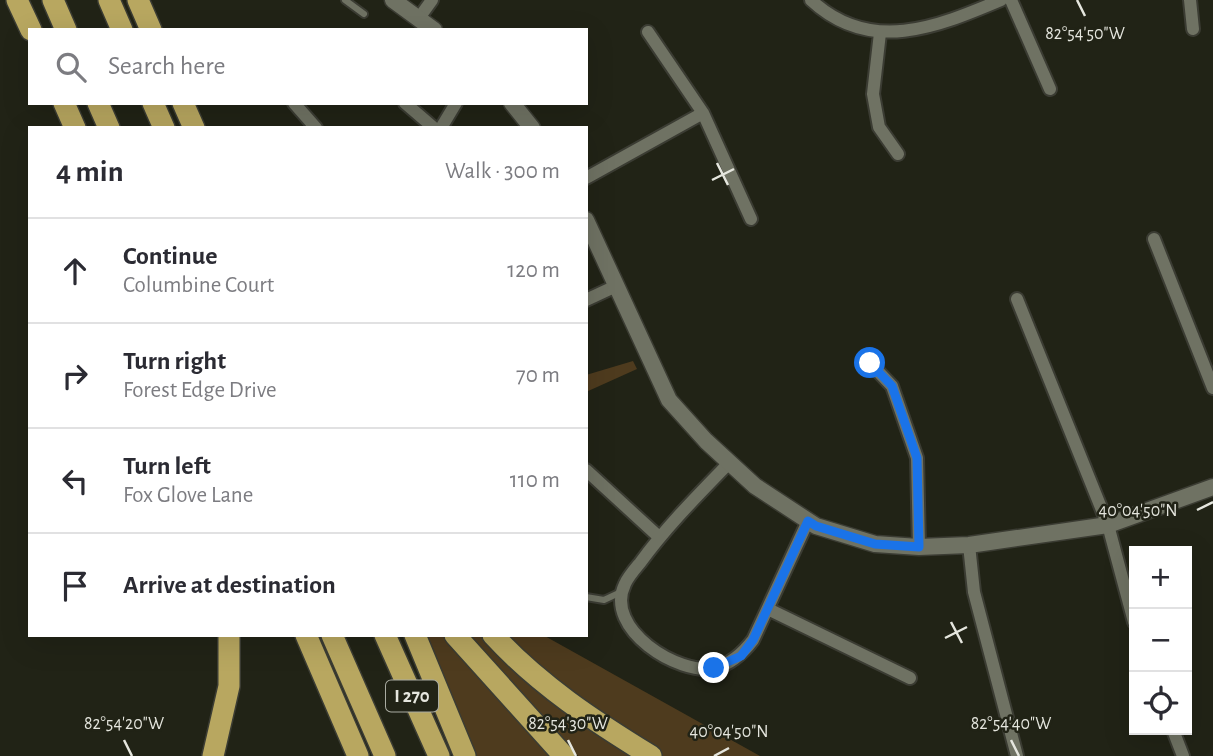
<!DOCTYPE html>
<html lang="en">
<head>
<meta charset="utf-8">
<style>
	:root { --surface:#fff; --page:#f2f2f3; --text:#2b2b33; --muted:#7c7c81; --line:#e1e1e2 }
	body { margin:0; font-family:"Alegreya Sans",sans-serif; background:var(--page); color:var(--text) }
	.controls { position:absolute; right:21px; bottom:21px; display:grid; overflow:hidden; border-radius:0px; box-shadow:0 7px 28px #0002 }
	.controls button { width:63px; height:63px; display:grid; place-items:center; padding:0; border:0; border-bottom:2px solid var(--line); background:var(--surface); color:var(--text); font:35px sans-serif }
	.stop { position:absolute; width:21px; height:21px; margin:-16px; border:5px solid #1a73e8; border-radius:50%; background:#fff }
	.stop.end { background:#1a73e8; border-color:#fff; box-shadow:0 2px 7px #0008 }
	.list { margin:0; padding:0; list-style:none }
	h2 { display:flex; justify-content:space-between; align-items:center; height:91px; margin:0; padding:0 28px; font-size:30px }
	h2 small { font-size:23px; font-weight:400; color:var(--muted) }
	.list li { display:grid; grid-template-columns:46px 1fr auto; gap:21px; align-items:center; box-sizing:border-box; height:105px; padding:0 28px; border-top:2px solid var(--line) }
	.list b { display:block; font-size:26px; white-space:nowrap }
	.list p { margin:0; font-size:23px; white-space:nowrap; color:var(--muted) }
	.list em { font-size:23px; font-style:normal; color:var(--muted) }
	.icon { flex:none; width:38px; height:38px; fill:none; stroke:currentColor; stroke-width:2; stroke-linecap:round; stroke-linejoin:round }
	.map { position:relative; flex:none; width:1213px; height:756px; overflow:hidden }
	.search { position:absolute; background:var(--surface); box-shadow:0 7px 28px #0002; left:28px; top:28px; width:560px; height:77px; display:flex; align-items:center; gap:18px; box-sizing:border-box; padding:0 24px; border-radius:0px; color:var(--muted); font-size:26px }
	.panel { position:absolute; background:var(--surface); box-shadow:0 7px 28px #0002; left:28px; top:126px; width:560px; height:511px; border-radius:0px }
	.map>svg:first-child { display:block }
</style>
</head>
<body>
<div class="map">
<svg width="1213" height="756" viewBox="0 0 1213 756">
	<rect width="100%" height="100%" fill="#212316"/>
	<path fill="#4e3b1e" d="M 633,361 L 637,369 L 586,392 L 586,375 Z
		M 425,635 L 443,635 L 554,756 L 477,756 Z
		M 469,635 L 482,635 L 521,673 L 632,756 L 578,756 Z
		M 504,635 L 543,635 L 760,756 L 659,756 L 617,731 Z"/>
	<g fill="none" stroke-linecap="round" stroke-linejoin="round">
		<g stroke="#3b3c33" stroke-width="10">
			<path id="service" d="M 345,0 L 364,14
				M 586,597 L 604,600 L 621,592"/>
		</g>
		<g stroke="#3b3c33" stroke-width="16">
			<path id="minor" d="M 811,0 C 870,55 937,27 1001,0
				M 1011,0 L 1050,89
				M 1190,0 L 1193,29
				M 419,18 L 432,0
				M 648,32 L 703,113 L 751,219
				M 880,33 L 873,94 L 879,127 L 898,154
				M 294,103 L 316,128
				M 405,103 L 434,128
				M 441,128 L 456,103
				M 586,178 L 703,113
				M 1154,239 L 1213,388
				M 1017,299 L 1108,525 L 1134,622
				M 586,300 L 616,286
				M 870,363 L 892,386 L 917,458 L 919,547
				M 729,463 C 698,495 667,526 640,563 C 635,569 628,577 625,584 C 603,629 679,676 715,668 C 731,664 743,653 753,640 L 808,521
				M 586,470 L 659,537
				M 969,545 L 974,592 L 1017,756
				M 768,609 L 910,678
				M 1173,730 L 1183,756"/>
		</g>
		<g stroke="#3b3c33" stroke-width="19">
			<path id="tertiary" d="M 393,0 L 434,30
				M 512,103 L 532,128
				M 586,220 L 669,400 L 706,441 L 755,486 L 816,526 L 875,544 L 919,547 L 969,545 L 1108,525 L 1213,487"/>
		</g>
		<g stroke="#3b3c33" stroke-width="24">
			<path id="motorway" d="M 17,0 L 31,30
				M 53,0 L 66,30
				M 109,0 L 122,30
				M 138,0 L 151,30
				M 64,103 L 75,128
				M 98,103 L 109,128
				M 153,103 L 164,128
				M 183,103 L 194,128
				M 306,635 L 358,756
				M 332,635 L 385,756
				M 385,635 L 439,756
				M 415,635 L 465,756
				M 455,635 L 564,756
				M 493,635 C 539,685 594,721 651,756
				M 213,756 L 229,686 L 229,635"/>
		</g>
		<use href="#service" stroke="#6f7263" stroke-width="6"/>
		<use href="#minor" stroke="#6f7263" stroke-width="12"/>
		<use href="#tertiary" stroke="#6f7263" stroke-width="16"/>
		<use href="#motorway" stroke="#b8a760" stroke-width="21"/>
	</g>
	<g fill="none" stroke-linecap="round" stroke-linejoin="round">
		<path stroke="#1a73e8" stroke-width="9" d="M 714,668 L 741,656 L 753,640 L 808,521 L 816,526 L 875,544 L 919,547 L 917,458 L 892,386 L 870,363"/>
	</g>
	<path fill="none" stroke="#e5e6de" stroke-width="2.5" d="M 1077,0 L 1085,16M 717,163 L 728,185M 712,180 L 734,169M 1197,510 L 1213,502M 951,622 L 962,643M 945,638 L 967,627M 124,740 L 132,756M 568,740 L 576,756M 1011,740 L 1019,756M 714,756 L 729,748"/>
	<g text-anchor="middle" dominant-baseline="central" stroke-width="5" stroke-linejoin="round" paint-order="stroke">
		<rect fill="#212316" stroke="#aaaca2" stroke-width="2" x="386" y="680.5" width="52" height="31" rx="5"/>
		<g font-size="19" font-weight="bold" fill="#e5e6de">
			<text x="412" y="696">I 270</text>
		</g>
	</g>
	<g font-size="18" text-anchor="middle" fill="#e5e6de" stroke="#212316" stroke-width="5" stroke-linejoin="round" paint-order="stroke">
		<text x="1085" y="39">82°54'50"W</text>
		<text x="1138" y="516">40°04'50"N</text>
		<text x="124" y="729">82°54'20"W</text>
		<text x="568" y="729">82°54'30"W</text>
		<text x="1011" y="729">82°54'40"W</text>
		<text x="729" y="737">40°04'50"N</text>
	</g>
</svg>
<div class="controls">
<button>+</button>
<button>−</button>
<button><svg class="icon" aria-label="locate" viewBox="0 0 24 24"><circle cx="12" cy="12" r="6"/><path d="M12 2v4M12 18v4M2 12h4M18 12h4"/></svg></button>
</div>
<div class="stop" style="left:870px;top:363px"></div>
<div class="stop end" style="left:714px;top:668px"></div>
<div class="search"><svg class="icon" aria-label="search" viewBox="0 0 24 24"><circle cx="10" cy="10" r="6"/><path d="M15 15l6 6"/></svg>Search here</div>
<section class="panel">
<h2>4 min<small>Walk · 300 m</small></h2>
<ul class="list">
<li><svg class="icon" aria-label="ahead" viewBox="0 0 24 24"><path d="M12 20V5M6 11l6-6 6 6"/></svg><div><b>Continue</b><p>Columbine Court</p></div><em>120 m</em></li>
<li><svg class="icon" aria-label="right" viewBox="0 0 24 24"><path d="M7 20v-9h11M14 6l5 5-5 5"/></svg><div><b>Turn right</b><p>Forest Edge Drive</p></div><em>70 m</em></li>
<li><svg class="icon" aria-label="left" viewBox="0 0 24 24"><path d="M17 20v-9H6M10 6l-5 5 5 5"/></svg><div><b>Turn left</b><p>Fox Glove Lane</p></div><em>110 m</em></li>
<li><svg class="icon" aria-label="arrive" viewBox="0 0 24 24"><path d="M6 21V4h12l-3 4 3 4H6"/></svg><div><b>Arrive at destination</b></div></li>
</ul>
</section>
</div>
</body>
</html>
